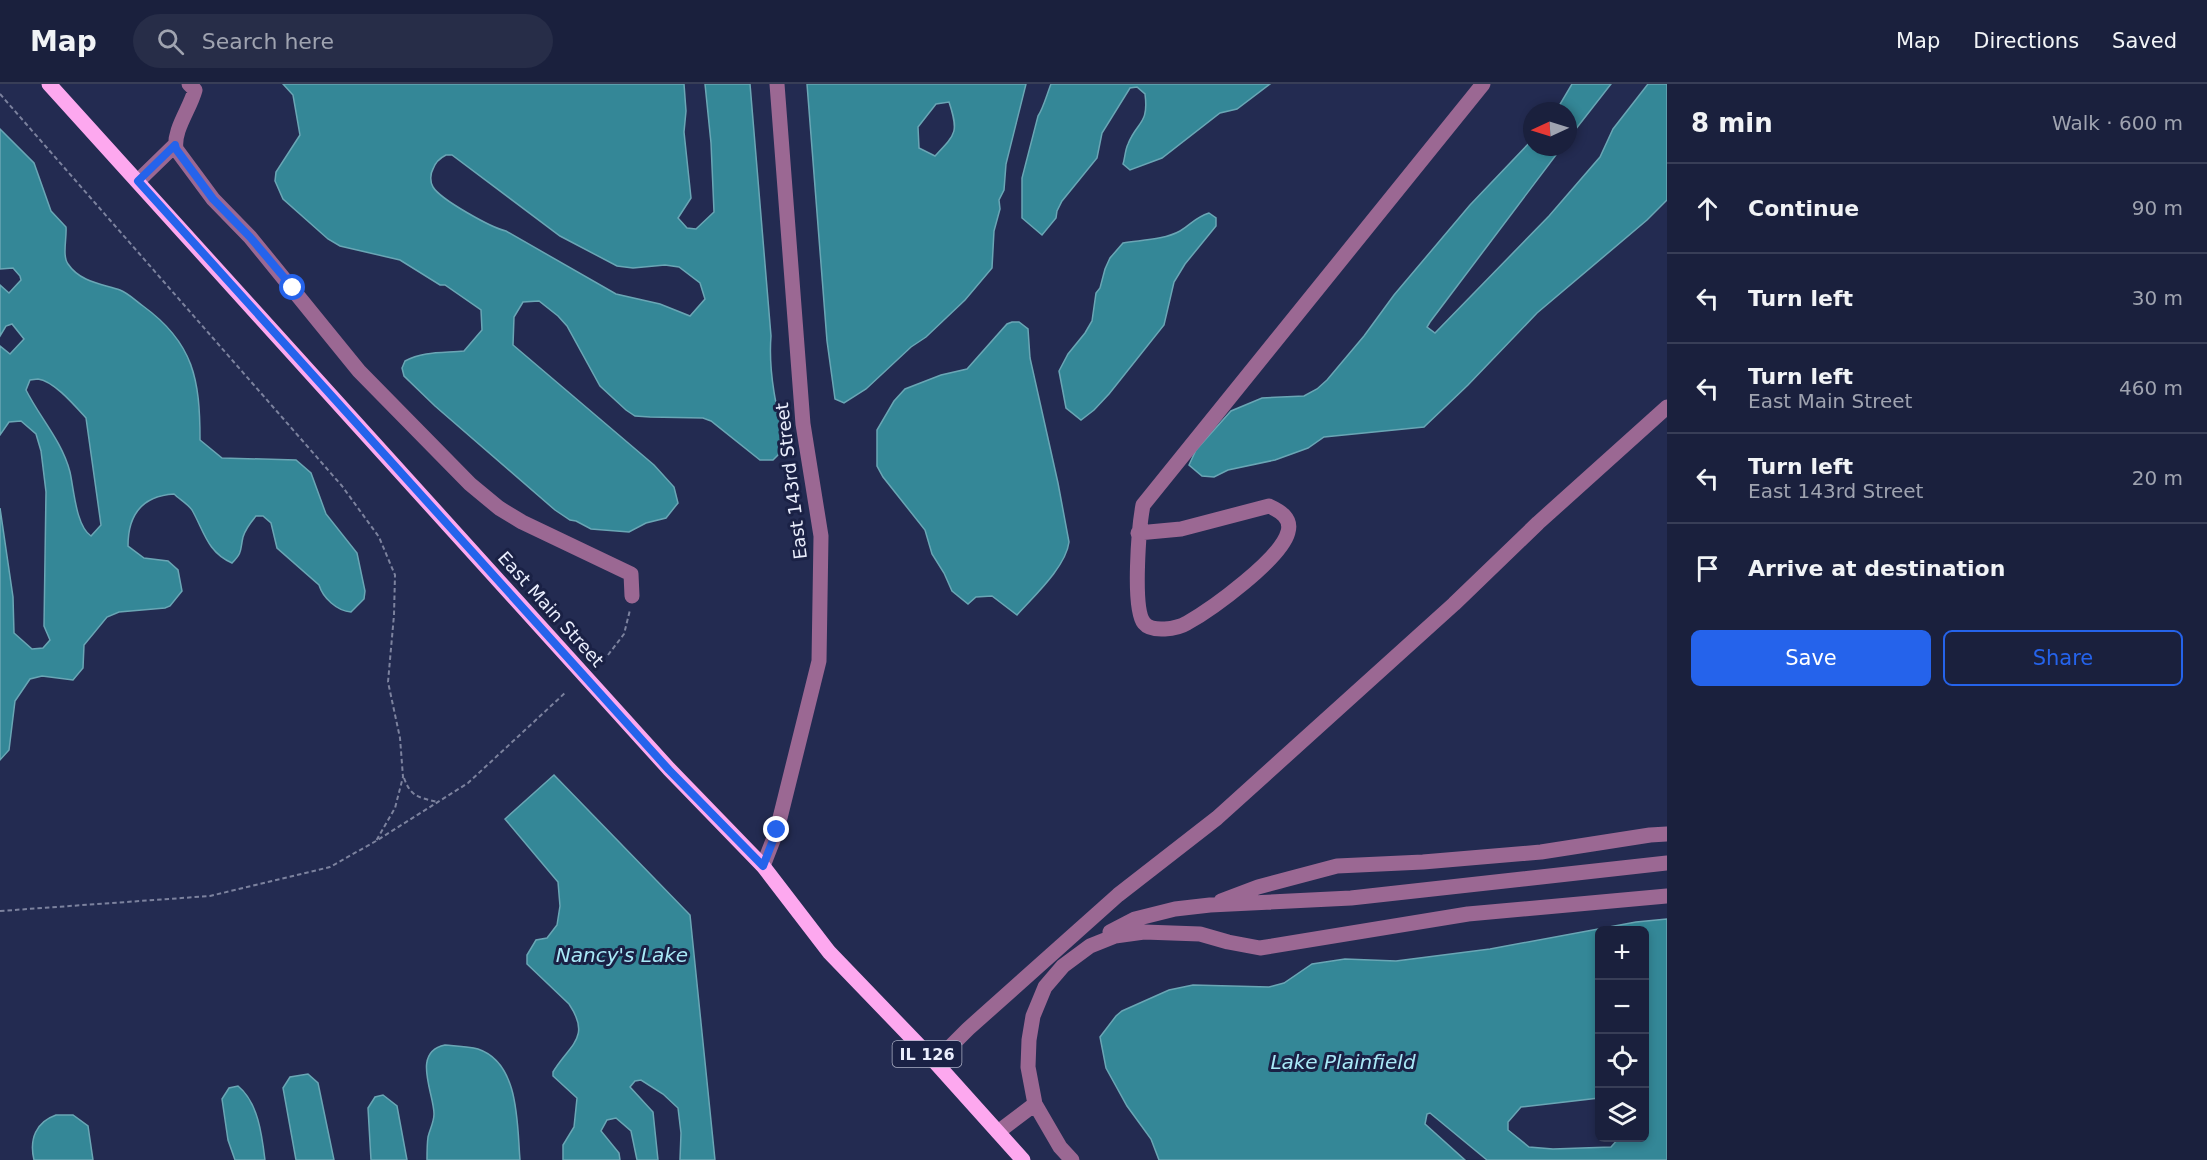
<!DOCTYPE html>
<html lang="en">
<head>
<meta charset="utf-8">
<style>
	:root { --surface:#1a203d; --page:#272d48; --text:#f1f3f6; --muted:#9fa3b0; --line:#383e57; --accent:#2563eb }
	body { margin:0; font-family:"DejaVu Sans",sans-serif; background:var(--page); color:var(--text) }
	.controls { position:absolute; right:18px; bottom:18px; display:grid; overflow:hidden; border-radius:9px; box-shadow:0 3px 9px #0003 }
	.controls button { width:54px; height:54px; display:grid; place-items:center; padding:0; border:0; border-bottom:2px solid var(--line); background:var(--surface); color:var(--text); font:30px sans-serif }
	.compass { position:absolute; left:1523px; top:18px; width:54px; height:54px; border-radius:50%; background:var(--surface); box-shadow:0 3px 9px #0003; rotate:266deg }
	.stop { position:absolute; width:18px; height:18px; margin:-14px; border:4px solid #2563eb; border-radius:50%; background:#fff }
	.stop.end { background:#2563eb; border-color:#fff; box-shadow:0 2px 6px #0008 }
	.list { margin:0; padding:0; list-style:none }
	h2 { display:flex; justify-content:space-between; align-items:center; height:78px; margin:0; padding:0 24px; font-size:26px }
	h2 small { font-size:20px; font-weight:400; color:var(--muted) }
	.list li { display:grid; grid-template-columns:39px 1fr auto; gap:18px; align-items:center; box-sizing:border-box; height:90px; padding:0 24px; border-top:2px solid var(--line) }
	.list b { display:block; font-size:22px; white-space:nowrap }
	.list p { margin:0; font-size:20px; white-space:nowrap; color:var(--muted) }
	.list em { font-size:20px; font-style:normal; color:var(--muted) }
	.actions { display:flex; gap:12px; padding:18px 24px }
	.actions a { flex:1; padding:14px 0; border:2px solid var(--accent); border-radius:9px; text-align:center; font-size:21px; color:var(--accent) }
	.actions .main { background:var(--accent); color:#fff }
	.icon { flex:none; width:33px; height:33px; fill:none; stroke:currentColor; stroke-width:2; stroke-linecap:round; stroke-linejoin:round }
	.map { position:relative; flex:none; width:1667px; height:1076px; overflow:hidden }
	header { display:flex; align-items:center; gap:36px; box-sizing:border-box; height:84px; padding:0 30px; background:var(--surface); border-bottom:2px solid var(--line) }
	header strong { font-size:28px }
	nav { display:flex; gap:33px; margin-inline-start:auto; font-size:21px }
	.search { width:420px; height:54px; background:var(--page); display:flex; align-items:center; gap:15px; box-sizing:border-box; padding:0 21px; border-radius:33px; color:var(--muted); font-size:22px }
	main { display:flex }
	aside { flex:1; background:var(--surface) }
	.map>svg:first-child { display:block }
</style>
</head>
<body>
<header>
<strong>Map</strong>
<div class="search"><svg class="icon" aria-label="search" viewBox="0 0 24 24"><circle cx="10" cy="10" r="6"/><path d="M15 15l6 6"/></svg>Search here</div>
<nav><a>Map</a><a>Directions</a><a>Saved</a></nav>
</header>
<main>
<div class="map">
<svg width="1667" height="1076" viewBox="0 0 1667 1076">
	<rect width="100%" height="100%" fill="#232b51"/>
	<path fill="#348797" stroke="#6aa6b5" stroke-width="1.5" fill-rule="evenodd" d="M 283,0 L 684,0 L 686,27 L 684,48 L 691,114 L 678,134 L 687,144 L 696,145 L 714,128 L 711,59 L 705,0 L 750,0 L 771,252 C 768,289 777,327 786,363 L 773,376 L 760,376 L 711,337 L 703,334 L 650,333 L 635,332 L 626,326 L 600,302 L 567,242 L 558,232 L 539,217 L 523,218 L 514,233 L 513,261 L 654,381 L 674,403 L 678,419 L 666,434 L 646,439 L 629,448 L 591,445 L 576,437 L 570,436 L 555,426 L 435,322 L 404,292 L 402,284 L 405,277 C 423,267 444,269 464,267 L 482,246 L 481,226 L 445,201 L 440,201 L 400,176 L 340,162 L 328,155 L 283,115 L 275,97 L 276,88 L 300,51 L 293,11 ZM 446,71 L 452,71 L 560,152 L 617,182 L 633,184 L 665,181 L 679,183 L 700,199 L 705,215 L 690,232 L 660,220 L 616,210 L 506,147 C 492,144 441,116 433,103 C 430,98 430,90 433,85 C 435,79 440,74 446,71 Z
		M 807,0 L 1026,0 L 1006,80 L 1004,106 L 999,116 L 1000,125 L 994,147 L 992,184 L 965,216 L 926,253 L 911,263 L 866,305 L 844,319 L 835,315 L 827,257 ZM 949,18 C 959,48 956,50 935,72 L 919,64 L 918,43 L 936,20 Z
		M 1051,0 L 1270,0 L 1237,25 L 1220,29 L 1162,74 L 1130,86 L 1123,80 C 1125,74 1125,66 1128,60 C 1137,37 1149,41 1145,10 L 1137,3 L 1130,4 L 1102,49 L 1097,74 L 1062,117 L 1057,127 L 1056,134 L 1042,151 L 1022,134 L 1022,94 L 1038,32 C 1043,25 1047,10 1051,0 Z
		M 1572,0 L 1611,0 L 1568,55 L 1568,27 L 1556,27 Z
		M 1648,0 L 1667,0 L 1667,116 L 1647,136 L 1537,229 L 1468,301 L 1424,343 L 1324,353 L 1308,364 L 1275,376 L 1228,386 L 1214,393 L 1202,392 L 1189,381 L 1196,366 L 1231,327 L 1262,314 L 1304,312 L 1317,305 L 1327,296 L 1364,252 L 1394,211 L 1470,121 L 1532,56 L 1532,63 L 1562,63 L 1430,238 L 1427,243 L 1435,249 L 1549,132 L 1600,73 L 1613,45 Z
		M 0,45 L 34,79 L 51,127 L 66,143 C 67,153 62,172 68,180 C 80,198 102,200 120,206 C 128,209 136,217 143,222 C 194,259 200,296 200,356 L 222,374 L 296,376 L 311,389 L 326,430 L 357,469 L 365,507 L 364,515 L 351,528 C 337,527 323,514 319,501 L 277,464 L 271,439 L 263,432 L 256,432 C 251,438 245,446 243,453 C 240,466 243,468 232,479 C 207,468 204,447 192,426 C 188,420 179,415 174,410 C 142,412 128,431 128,462 L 144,474 L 168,477 L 178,486 L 182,507 L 170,522 L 165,524 L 119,528 L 107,533 L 84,561 L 83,584 L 73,596 L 42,592 L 30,595 L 15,617 L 9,666 L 0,676 L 0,424 L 13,513 L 14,549 L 32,565 L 43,564 L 50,556 L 44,542 L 46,408 L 41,367 L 36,350 L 21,337 L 9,338 L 0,351 L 0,262 L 10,270 L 24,255 L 12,240 L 6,242 L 0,252 L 0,201 L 9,209 L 21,196 L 20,192 L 13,184 L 0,185 ZM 38,295 C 54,297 75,322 86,334 L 101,441 L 91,452 C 76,442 74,406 70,388 C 62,357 40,334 26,306 L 30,296 Z
		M 1209,129 L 1216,134 L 1216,142 L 1185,180 L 1174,198 L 1164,241 L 1109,310 L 1094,326 L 1081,336 L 1066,324 L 1059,287 L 1068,270 L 1085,249 L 1092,237 L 1096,209 L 1100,204 L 1105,185 L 1110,174 L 1123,159 C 1141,156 1164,156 1180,147 C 1192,140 1194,134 1209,129 Z
		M 1012,238 L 1019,238 L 1028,245 L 1030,274 L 1058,399 L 1069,458 C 1066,483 1033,513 1017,531 L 992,512 L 976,513 L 968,520 L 952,507 L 944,489 L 932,470 L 925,446 L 883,393 L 877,382 L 877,346 L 894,317 L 905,305 L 941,291 L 967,285 L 1007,240 Z
		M 554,691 L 690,831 L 715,1076 L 680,1076 L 681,1049 L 678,1024 L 663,1010 L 641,996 L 635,997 L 630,1003 L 653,1028 L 658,1076 L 637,1076 L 631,1047 L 616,1034 L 607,1036 L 601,1047 L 619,1069 L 620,1076 L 563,1076 L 563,1061 L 574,1043 L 577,1014 L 553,992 L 553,988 C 569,961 592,954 569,920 L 527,880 L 527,871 L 536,856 L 547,854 L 557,841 L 560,822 L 558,798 L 505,735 Z
		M 1667,835 L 1667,1076 L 1487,1076 L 1430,1029 L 1427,1030 L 1425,1040 L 1465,1076 L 1159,1076 L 1151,1055 L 1127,1022 L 1106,984 L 1100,953 L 1116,932 L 1122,927 L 1169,906 L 1193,901 L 1269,903 L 1284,899 L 1312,880 L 1345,875 L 1396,877 L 1490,865 L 1636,838 ZM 1600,846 L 1644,846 L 1644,1054 L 1619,1054 L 1611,1063 L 1553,1065 L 1529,1063 L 1508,1046 L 1508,1038 L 1521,1023 L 1599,1014 Z
		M 445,961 C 456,962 468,962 478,965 C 520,979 517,1041 520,1076 L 427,1076 C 427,1068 427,1060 428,1053 C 430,1045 434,1038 434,1030 C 434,1009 411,968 445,961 Z
		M 308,990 L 318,999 L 334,1076 L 296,1076 L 283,1004 L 290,993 Z
		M 238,1002 C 258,1018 262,1051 265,1076 L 235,1076 L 228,1056 L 222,1015 L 229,1004 Z
		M 383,1011 L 397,1022 L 407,1076 L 371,1076 L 368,1024 L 375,1013 Z
		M 56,1031 L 73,1031 L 88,1042 L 93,1076 L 34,1076 C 29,1055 36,1038 56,1031 Z"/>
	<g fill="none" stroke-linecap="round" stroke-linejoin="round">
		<path stroke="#7c829e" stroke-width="2" stroke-dasharray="4.5 3" stroke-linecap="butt" d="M 0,10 L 342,402 L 379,453 L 395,491 L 394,531 L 388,598 L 400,654 L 403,693 L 395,724 L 376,757
			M 608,571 L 624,550 L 630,526
			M 404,694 C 411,713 418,713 437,718
			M 0,827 L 210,812 L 330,783 L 376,757 L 468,699 L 566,608"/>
		<path stroke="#9b6893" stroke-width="15" d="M 189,0 L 195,6 C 190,25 173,46 176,65 L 213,115 L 250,153 L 359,287 L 470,400 L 499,424 L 522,438 L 631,490 L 632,512
			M 138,97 L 175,61
			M 1138,449 L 1181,445 L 1269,422 C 1280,427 1292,434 1288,448 C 1281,475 1212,525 1187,539 C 1177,545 1152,549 1144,539 C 1132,524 1139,442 1143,421 L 1483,0
			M 763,782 L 777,746 L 819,577 L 821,452 L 803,340 L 777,0
			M 1221,817 L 1258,803 L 1337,782 L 1423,778 L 1541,768 L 1650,751 L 1667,750
			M 1110,848 L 1135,835 L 1175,825 L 1210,821 L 1351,814 L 1667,779
			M 935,978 L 968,945 L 1118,811 L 1217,734 L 1454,520 L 1538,439 L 1667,323
			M 998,1048 L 1035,1020
			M 1072,1076 L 1060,1063 L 1035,1020 L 1028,983 L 1029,956 L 1033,932 L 1045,903 L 1063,882 L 1090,862 L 1115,852 L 1144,848 L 1200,850 L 1228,858 L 1260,864 L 1468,830 L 1667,812"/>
		<path stroke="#fda8ef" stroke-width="15" d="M 49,0 L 669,685 L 763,782 L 829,868 L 935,978 L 1023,1076"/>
	</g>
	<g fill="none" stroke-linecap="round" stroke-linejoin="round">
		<path stroke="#2563eb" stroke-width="8" d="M 293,204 L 250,153 L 213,115 L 176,65 L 175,61 L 138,97 L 669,686 L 763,782 L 777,746"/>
	</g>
	<g text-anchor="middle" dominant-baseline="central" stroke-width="6" stroke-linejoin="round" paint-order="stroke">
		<rect fill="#1a2145" stroke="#abb0c5" stroke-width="1.5" x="892.5" y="957" width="69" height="26" rx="4.5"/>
		<g font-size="16" font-weight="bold" fill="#e9edfc">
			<text x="927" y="970">IL 126</text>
		</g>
		<g font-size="18" fill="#e9edfc" stroke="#1a2145">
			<text transform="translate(791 397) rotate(-97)">East 143rd Street</text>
			<text transform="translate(551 525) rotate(48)">East Main Street</text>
		</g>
		<g font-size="20" font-style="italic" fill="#a9e9f7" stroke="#1a2145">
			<text x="622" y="871">Nancy's Lake</text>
			<text x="1343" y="978">Lake Plainfield</text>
		</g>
	</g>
</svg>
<div class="controls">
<button>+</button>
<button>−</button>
<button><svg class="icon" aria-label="locate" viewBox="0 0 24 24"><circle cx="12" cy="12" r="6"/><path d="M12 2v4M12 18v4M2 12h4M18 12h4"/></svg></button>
<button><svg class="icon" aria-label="layers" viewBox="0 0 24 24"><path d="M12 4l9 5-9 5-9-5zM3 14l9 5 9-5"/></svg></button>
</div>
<svg class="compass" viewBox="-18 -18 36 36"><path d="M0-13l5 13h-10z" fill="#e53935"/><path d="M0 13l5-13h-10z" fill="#9fa3b0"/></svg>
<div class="stop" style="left:293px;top:204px"></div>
<div class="stop end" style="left:777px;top:746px"></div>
</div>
<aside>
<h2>8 min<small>Walk · 600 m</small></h2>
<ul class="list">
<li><svg class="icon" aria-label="ahead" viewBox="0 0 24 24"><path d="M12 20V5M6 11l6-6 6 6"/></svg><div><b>Continue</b></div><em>90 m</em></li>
<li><svg class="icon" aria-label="left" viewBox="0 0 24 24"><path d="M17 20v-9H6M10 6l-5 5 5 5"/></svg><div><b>Turn left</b></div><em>30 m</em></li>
<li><svg class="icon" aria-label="left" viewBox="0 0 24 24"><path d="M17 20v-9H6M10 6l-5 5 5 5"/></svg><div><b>Turn left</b><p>East Main Street</p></div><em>460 m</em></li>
<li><svg class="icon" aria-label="left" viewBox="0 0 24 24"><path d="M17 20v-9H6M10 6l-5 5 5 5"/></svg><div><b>Turn left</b><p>East 143rd Street</p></div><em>20 m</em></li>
<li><svg class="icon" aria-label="arrive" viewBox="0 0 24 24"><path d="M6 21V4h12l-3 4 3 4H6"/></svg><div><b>Arrive at destination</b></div></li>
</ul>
<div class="actions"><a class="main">Save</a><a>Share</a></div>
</aside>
</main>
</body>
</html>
